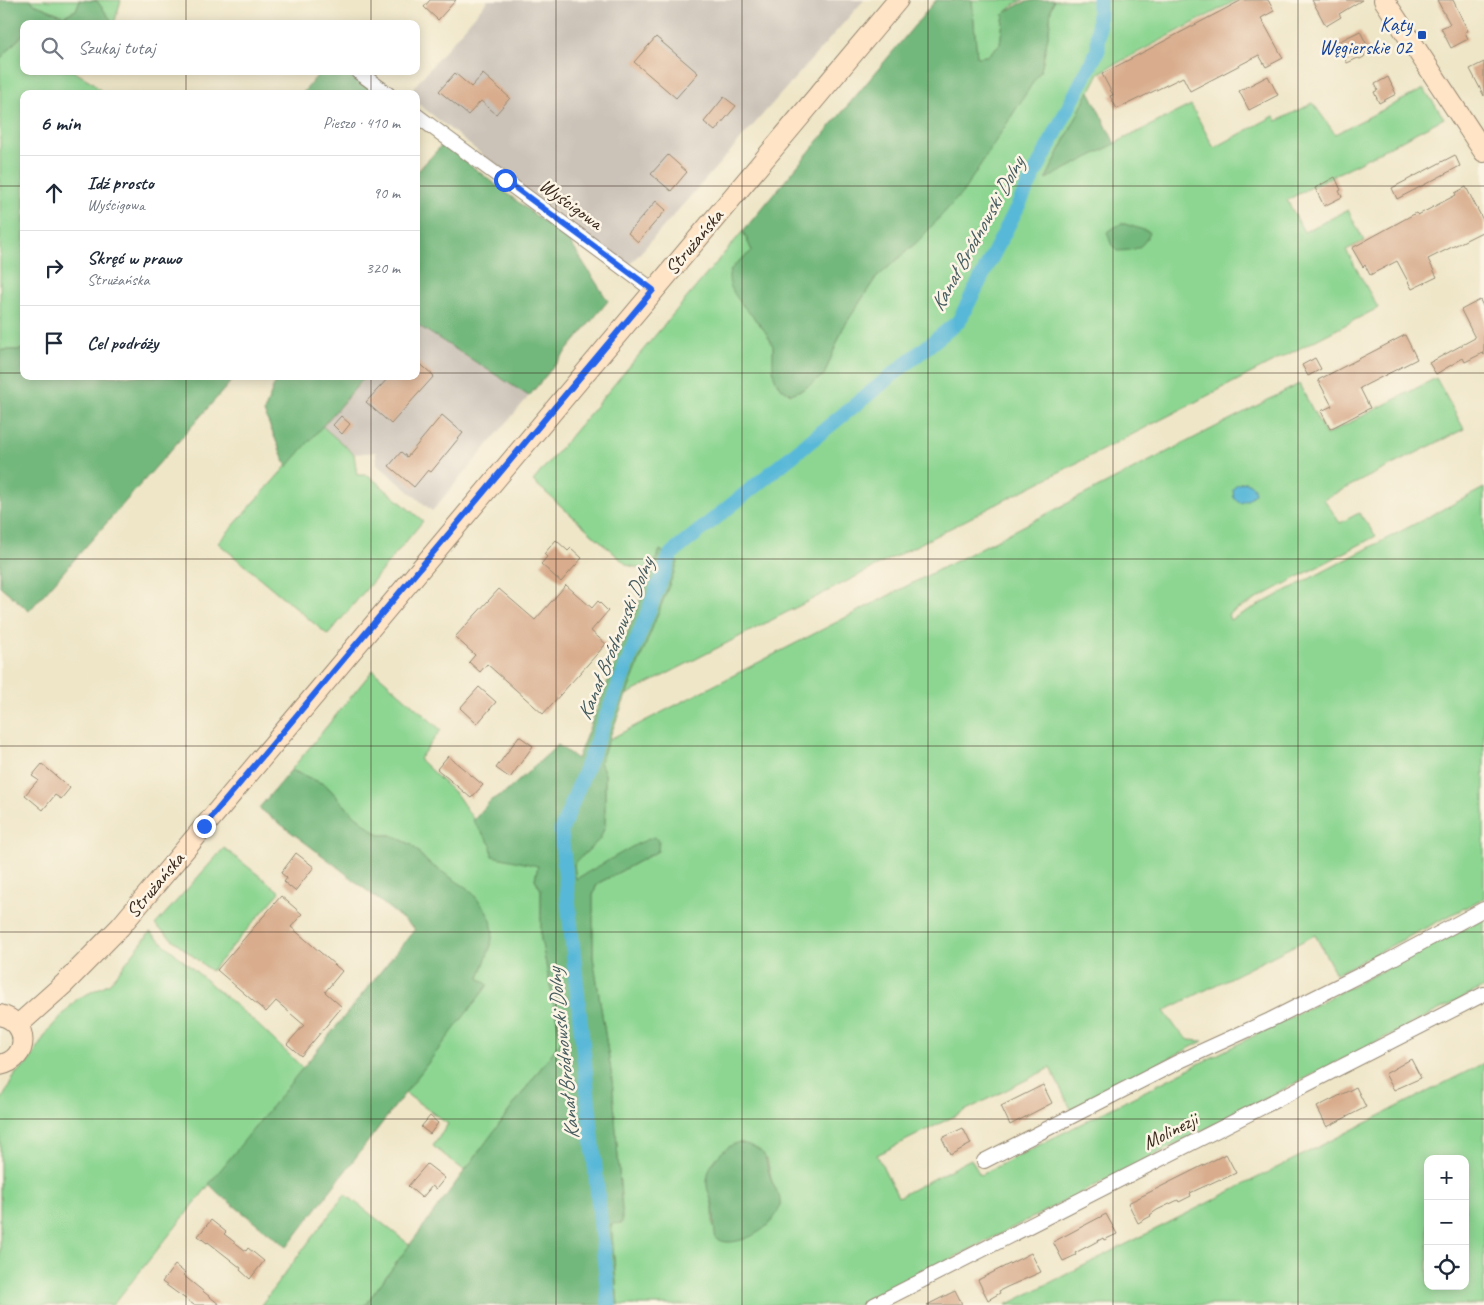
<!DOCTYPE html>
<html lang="pl">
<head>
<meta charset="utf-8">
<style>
	:root { --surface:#fff; --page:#f6f6f7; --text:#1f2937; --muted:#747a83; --line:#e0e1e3 }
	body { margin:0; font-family:Caveat,sans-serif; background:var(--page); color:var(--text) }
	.controls { position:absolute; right:15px; bottom:15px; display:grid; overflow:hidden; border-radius:10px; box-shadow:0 2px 12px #0003 }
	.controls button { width:45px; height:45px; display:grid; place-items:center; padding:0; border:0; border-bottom:1px solid var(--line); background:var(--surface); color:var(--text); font:25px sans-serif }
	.stop { position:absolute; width:15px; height:15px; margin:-11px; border:4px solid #2563eb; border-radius:50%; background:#fff }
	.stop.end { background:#2563eb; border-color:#fff; box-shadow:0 1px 5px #0008 }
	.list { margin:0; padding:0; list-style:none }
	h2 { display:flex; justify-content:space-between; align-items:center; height:65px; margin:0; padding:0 20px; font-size:21px }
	h2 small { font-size:16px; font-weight:400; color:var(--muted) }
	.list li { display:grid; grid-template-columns:32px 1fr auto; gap:15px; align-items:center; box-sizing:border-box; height:75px; padding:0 20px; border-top:1px solid var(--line) }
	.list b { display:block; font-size:19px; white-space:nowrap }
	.list p { margin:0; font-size:16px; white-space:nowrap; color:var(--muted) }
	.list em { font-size:16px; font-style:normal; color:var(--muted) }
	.icon { flex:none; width:28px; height:28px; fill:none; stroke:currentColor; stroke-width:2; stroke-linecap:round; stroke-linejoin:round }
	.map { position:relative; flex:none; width:1484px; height:1305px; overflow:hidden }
	.search { position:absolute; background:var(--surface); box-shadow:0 2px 12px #0003; left:20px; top:20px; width:400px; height:55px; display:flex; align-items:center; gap:12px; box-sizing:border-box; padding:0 18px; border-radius:10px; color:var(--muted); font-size:19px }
	.panel { position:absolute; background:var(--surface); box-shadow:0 2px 12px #0003; left:20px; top:90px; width:400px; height:290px; border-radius:10px }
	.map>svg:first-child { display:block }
</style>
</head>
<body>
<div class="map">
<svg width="1484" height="1305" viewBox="0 0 1484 1305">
	<rect width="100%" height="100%" fill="#fcf5e5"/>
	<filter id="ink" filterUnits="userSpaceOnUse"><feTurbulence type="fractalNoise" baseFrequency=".02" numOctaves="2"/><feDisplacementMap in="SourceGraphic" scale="10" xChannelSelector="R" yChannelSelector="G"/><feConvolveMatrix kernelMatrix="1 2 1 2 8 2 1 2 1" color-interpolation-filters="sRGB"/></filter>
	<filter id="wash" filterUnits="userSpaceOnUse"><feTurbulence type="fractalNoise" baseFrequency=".0096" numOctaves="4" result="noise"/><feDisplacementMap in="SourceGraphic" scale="20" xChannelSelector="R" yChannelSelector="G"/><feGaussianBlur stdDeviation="1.12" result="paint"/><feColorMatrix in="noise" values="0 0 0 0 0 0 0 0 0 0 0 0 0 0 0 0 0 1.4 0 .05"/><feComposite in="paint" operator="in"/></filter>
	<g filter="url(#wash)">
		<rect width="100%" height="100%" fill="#efe6c8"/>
		<path fill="#cbc2b8" d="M 488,0 L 864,0 L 626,269 L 416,102 L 416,94 L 408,94 Z
			M 416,324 L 529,396 L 432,511 L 377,464 L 376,452 L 354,454 L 322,426 L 367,376 L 416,376 Z"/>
		<path fill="#8dd692" stroke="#648058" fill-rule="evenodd" d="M 31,0 L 80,0 L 76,10 L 64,16 L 34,4 Z
			M 94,0 L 121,0 L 114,24 L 97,1 Z
			M 972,0 L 1024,0 L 1015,4 L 1004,14 L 1000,44 L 987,56 L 977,57 Z
			M 1054,0 L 1237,0 L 1099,73 L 1046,178 L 1191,105 L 1214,148 L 1274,116 L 1277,121 L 1313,103 L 1335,134 L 1424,89 L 1444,118 L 1287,200 L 1304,232 L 1348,210 L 1364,241 L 1346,250 L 1378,308 L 626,695 L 678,562 L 660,550 L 651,571 L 627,565 L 533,481 L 743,231 L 752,251 L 732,269 L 741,303 L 765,331 L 773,345 L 774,376 L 781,388 L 791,394 L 824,375 L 843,328 L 875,279 L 919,240 L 1041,70 L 1049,31 L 1051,9 Z
			M 24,33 L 24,71 L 73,71 L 92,82 L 104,94 L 24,94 L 24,347 L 22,350 L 0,350 L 0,59 Z
			M 1436,378 L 1464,429 L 1324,499 L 1340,523 L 1359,513 L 1376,536 L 1228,614 L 1230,620 L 1484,488 L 1484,898 L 1336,974 L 1315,935 L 1164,1011 L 1177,1029 L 1189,1040 L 1203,1041 L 1071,1109 L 1050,1068 L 877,1155 L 898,1197 L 971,1159 L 980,1175 L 1484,919 L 1484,987 L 861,1305 L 618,1305 L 611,1224 L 622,1211 L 612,1078 L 593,957 L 593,895 L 597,884 L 658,851 L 596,869 L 575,880 L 574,864 L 600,839 L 605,826 L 605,774 L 600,762 L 608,740 L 1299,384 L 1326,435 ZM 1245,482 L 1250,484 L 1241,503 L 1234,498 L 1240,483 ZM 767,1159 L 772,1182 L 778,1195 L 780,1204 L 774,1216 L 764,1227 L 713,1225 L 713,1208 L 707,1184 Z
			M 322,426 L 354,454 L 357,475 L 368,475 L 423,521 L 328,635 L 218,543 Z
			M 373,670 L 441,730 L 419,759 L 457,795 L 491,845 L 538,866 L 535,879 L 541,890 L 541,939 L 561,1041 L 465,1171 L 433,1146 L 448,1124 L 405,1093 L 487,985 L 479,978 L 491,945 L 436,869 L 427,862 L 412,845 L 391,835 L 379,835 L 351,812 L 326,785 L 291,770 Z
			M 224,848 L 280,892 L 211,971 L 155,925 Z
			M 150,932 L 256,1023 L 303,1068 L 113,1305 L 0,1305 L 0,1103 L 16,1073 L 28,1064 L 47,1032 L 77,999 L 110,983 Z
			M 1484,1063 L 1484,1305 L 1006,1305 ZM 1428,1159 L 1465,1159 L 1465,1286 L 1428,1286 Z
			M 345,1194 L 410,1245 L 365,1305 L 261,1305 Z"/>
		<path fill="#72b77c" stroke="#56704d" d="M 0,0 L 31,0 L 34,4 L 64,16 L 76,10 L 80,0 L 97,1 L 114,24 L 24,24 L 24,33 L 0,59 Z
			M 936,0 L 972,0 L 977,57 L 987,56 L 1000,44 L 1004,14 C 1023,0 1029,0 1054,0 L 1051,9 L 1049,31 L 1041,70 L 963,192 L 919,240 L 875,279 L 843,328 L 824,375 L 804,389 L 791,394 C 772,384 773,375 773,355 C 773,351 774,347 772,344 C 764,321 728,300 729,276 C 729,266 745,257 752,251 L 743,231 Z
			M 321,71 L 347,71 L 378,94 L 302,94 Z
			M 1089,91 L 1115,144 L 1046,179 Z
			M 443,144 L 570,242 L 608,301 L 529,396 L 416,324 L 416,173 Z
			M 1122,223 L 1150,232 C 1142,250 1135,250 1117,251 L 1111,244 L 1107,232 Z
			M 24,347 L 24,376 L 236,376 L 29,611 L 0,586 L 0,350 L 21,350 Z
			M 267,376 L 366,376 L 287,467 L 264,412 L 276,380 Z
			M 660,550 L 678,562 L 600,762 L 605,774 L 605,826 L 600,839 L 574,864 L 576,879 L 637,844 L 654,837 L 659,840 L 658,851 L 597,884 L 593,895 L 593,957 L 612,1078 L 622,1211 L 622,1223 L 611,1224 L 618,1305 L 365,1305 L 561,1041 L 541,939 L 541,890 L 535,879 L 538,866 L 492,856 L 491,845 L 473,821 L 491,800 L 506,792 L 558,745 L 577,759 Z
			M 291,770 L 326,785 L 351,812 L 379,835 L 391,835 L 412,845 L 427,862 L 470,890 L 485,909 L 491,920 L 493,932 L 491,945 L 479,978 L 488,985 L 287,1247 L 219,1194 L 209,1184 L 415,929 L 335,865 L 259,808 Z
			M 739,1142 C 772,1152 762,1155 772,1182 C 775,1189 781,1196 780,1204 C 777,1225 747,1243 727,1242 C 723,1242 720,1240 716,1239 C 713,1226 715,1219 713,1207 C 712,1199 707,1192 707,1184 C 706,1165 722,1148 739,1142 Z"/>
		<path fill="#59b8d8" stroke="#4a717b" d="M 1245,482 C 1251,484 1254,486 1255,493 L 1249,499 L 1241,503 L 1234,498 L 1233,490 L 1236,485 Z"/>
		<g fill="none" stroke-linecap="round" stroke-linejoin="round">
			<path stroke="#59b8d8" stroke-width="15" d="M 609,1305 L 561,831 L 671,554 L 959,321 L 1098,50 L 1099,0"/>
		</g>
		<g id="blocks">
			<path fill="#d8ac8c" d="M 430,0 L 456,0 L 438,20 L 424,7 Z
				M 1242,0 L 1268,0 L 1274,11 L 1261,18 L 1283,58 L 1266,67 L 1259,55 L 1190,91 L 1183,77 L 1117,109 L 1110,96 L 1113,95 L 1102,74 Z
				M 1312,0 L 1362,0 L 1339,14 L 1341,17 L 1326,26 Z
				M 1437,0 L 1453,0 L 1468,31 L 1465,32 L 1468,39 L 1451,48 L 1441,28 L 1450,24 Z
				M 1360,31 L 1370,51 L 1365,54 L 1364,57 L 1360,59 L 1358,58 L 1347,63 L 1336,43 Z
				M 656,37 L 698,73 L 676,98 L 634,62 Z
				M 1484,62 L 1484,96 L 1470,69 Z
				M 455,73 L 471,87 L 483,74 L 510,98 L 496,114 L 481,101 L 468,115 L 439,91 Z
				M 1268,76 L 1278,95 L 1249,110 L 1239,91 Z
				M 1388,77 L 1396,94 L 1379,103 L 1374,92 L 1378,90 L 1375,84 Z
				M 724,97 L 736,106 L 715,131 L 704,122 Z
				M 668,155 L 687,172 L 671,191 L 651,174 Z
				M 1455,155 L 1460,166 L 1397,199 L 1392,188 Z
				M 1335,177 L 1341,190 L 1339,191 L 1342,197 L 1324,206 L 1315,188 Z
				M 1466,187 L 1484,222 L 1484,231 L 1428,259 L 1437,277 L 1412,289 L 1397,261 L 1370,275 L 1365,265 L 1363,267 L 1352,248 L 1416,213 L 1418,215 L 1456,195 L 1455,193 Z
				M 656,201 L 666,210 L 638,242 L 628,233 Z
				M 1480,300 L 1484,308 L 1484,355 L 1483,353 L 1465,362 L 1463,358 L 1436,374 L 1429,363 L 1475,338 L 1461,310 Z
				M 1405,335 L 1417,359 L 1360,388 L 1370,408 L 1330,429 L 1321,411 L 1332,406 L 1318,380 Z
				M 1315,358 L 1321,369 L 1308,376 L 1302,365 Z
				M 416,360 L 434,376 L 391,424 L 366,402 L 390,376 L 416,376 Z
				M 442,415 L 463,433 L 431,472 L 428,470 L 414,487 L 389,466 L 401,452 L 407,457 Z
				M 341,416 L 350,424 L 342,434 L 333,425 Z
				M 556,540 L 568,551 L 571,548 L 582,558 L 561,582 L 541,564 L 547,557 L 544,554 Z
				M 566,585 L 592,608 L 598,601 L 608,611 L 591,631 L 606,644 L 543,714 L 487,664 L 480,672 L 469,662 L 475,655 L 455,637 L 499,589 L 535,620 Z
				M 479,687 L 496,702 L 477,724 L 460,708 Z
				M 519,736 L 533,746 L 510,778 L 496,768 Z
				M 448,756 L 483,785 L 471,798 L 437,769 Z
				M 42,764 L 70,788 L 61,799 L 55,795 L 43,810 L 25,795 L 38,780 L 32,776 Z
				M 296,853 L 314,867 L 295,891 L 284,882 L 287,878 L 281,873 Z
				M 281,896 L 302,914 L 291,927 L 342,971 L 325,992 L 342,1007 L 301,1056 L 287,1044 L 304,1025 L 276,1001 L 266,1012 L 217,970 Z
				M 1411,1059 L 1421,1078 L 1394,1090 L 1385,1074 Z
				M 1043,1085 L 1052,1103 L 1010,1125 L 1001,1106 Z
				M 1356,1087 L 1366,1107 L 1327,1127 L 1317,1107 Z
				M 430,1116 L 438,1123 L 430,1134 L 421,1127 Z
				M 963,1128 L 971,1144 L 950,1155 L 942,1138 Z
				M 1226,1154 L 1236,1173 L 1221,1180 L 1220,1179 L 1190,1193 L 1191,1196 L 1179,1202 L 1178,1200 L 1157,1210 L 1150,1215 L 1151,1216 L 1138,1223 L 1128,1203 Z
				M 427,1164 L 445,1178 L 436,1189 L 432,1186 L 422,1198 L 408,1186 Z
				M 1106,1214 L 1117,1234 L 1104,1240 L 1103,1238 L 1096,1242 L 1075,1253 L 1076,1255 L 1063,1261 L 1053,1242 Z
				M 211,1220 L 226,1232 L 224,1234 L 246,1251 L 248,1248 L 264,1261 L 250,1279 L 240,1270 L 241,1268 L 208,1242 L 207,1243 L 198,1236 Z
				M 1031,1253 L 1041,1272 L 1007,1287 L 999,1291 L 1000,1293 L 988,1300 L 978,1280 Z
				M 175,1265 L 185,1273 L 183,1275 L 220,1305 L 194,1305 L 162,1282 Z
				M 955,1291 L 962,1305 L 927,1305 Z"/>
		</g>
	</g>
	<g filter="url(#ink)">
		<use href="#blocks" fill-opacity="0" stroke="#958873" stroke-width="1"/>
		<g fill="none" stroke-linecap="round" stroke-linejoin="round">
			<g stroke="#958873" stroke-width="16">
				<path id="street" d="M 357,71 L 388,94
					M 416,115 L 653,290
					M 984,1161 L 1180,1061 L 1270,1020 L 1386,962 L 1484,909
					M 874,1305 L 1484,994"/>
			</g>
			<g stroke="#958873" stroke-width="22">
				<path id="secondary" d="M 1384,0 L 1484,152
					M 0,1015 C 30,1022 30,1059 0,1065
					M 18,1025 L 64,984 L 120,927 L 898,0"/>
			</g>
			<use href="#street" stroke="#fff" stroke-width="14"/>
			<use href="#secondary" stroke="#ffe4c6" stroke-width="20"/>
		</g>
	</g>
	<g fill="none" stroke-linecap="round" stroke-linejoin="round" filter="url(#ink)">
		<path stroke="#2563eb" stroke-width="6" d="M 204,826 L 653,290 L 505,180"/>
	</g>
	<path fill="none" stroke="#3b2a1e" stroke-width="1" stroke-opacity="0.55" d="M 186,0 L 186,24M 371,0 L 371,24M 556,0 L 556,1305M 742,0 L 742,1305M 928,0 L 928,1305M 1113,0 L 1113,1305M 1298,0 L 1298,1305M 186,71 L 186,94M 371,71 L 371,94M 0,186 L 24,186M 416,186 L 1484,186M 0,373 L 24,373M 416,373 L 1484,373M 186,376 L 186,1305M 371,376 L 371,1305M 0,559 L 1484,559M 0,746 L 1484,746M 0,932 L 1484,932M 0,1119 L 1484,1119"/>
	<rect fill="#1a4fb4" stroke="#fcf5e5" stroke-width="2" x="1417" y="30" width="10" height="10" rx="2.5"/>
	<g text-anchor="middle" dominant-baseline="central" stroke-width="5" stroke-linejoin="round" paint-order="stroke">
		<g font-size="20" fill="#164399" stroke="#fcf5e5" text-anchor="end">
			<text x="1412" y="24">Kąty<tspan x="1412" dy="23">Węgierskie 02</tspan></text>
		</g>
		<g font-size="20" fill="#3b2a1e" stroke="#fcf5e5">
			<text transform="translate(571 204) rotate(36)">Wyścigowa</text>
			<text transform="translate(694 242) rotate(-50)">Strużańska</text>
			<text transform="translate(155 885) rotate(-50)">Strużańska</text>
			<text transform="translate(1170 1131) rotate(-27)">Molinezji</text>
		</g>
		<g font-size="21" font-style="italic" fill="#465c5f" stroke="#fcf5e5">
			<text transform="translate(977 234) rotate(-61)">Kanał Bródnowski Dolny</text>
			<text transform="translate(615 639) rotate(-68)">Kanał Bródnowski Dolny</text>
			<text transform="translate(563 1054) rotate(-96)">Kanał Bródnowski Dolny</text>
		</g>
	</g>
</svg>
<div class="controls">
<button>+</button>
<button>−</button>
<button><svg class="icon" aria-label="locate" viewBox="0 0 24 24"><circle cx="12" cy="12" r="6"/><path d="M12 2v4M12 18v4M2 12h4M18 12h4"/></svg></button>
</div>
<div class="stop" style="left:505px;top:180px"></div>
<div class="stop end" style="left:204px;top:826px"></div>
<div class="search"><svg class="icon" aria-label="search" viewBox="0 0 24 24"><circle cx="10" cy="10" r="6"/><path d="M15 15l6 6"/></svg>Szukaj tutaj</div>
<section class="panel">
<h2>6 min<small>Pieszo · 410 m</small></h2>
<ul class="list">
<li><svg class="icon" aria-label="ahead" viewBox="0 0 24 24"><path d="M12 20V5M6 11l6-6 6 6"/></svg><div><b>Idź prosto</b><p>Wyścigowa</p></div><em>90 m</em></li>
<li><svg class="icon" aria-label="right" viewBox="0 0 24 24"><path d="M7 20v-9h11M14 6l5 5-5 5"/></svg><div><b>Skręć w prawo</b><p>Strużańska</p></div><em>320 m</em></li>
<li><svg class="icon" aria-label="arrive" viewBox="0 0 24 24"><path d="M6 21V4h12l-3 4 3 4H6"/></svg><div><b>Cel podróży</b></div></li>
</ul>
</section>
</div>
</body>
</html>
